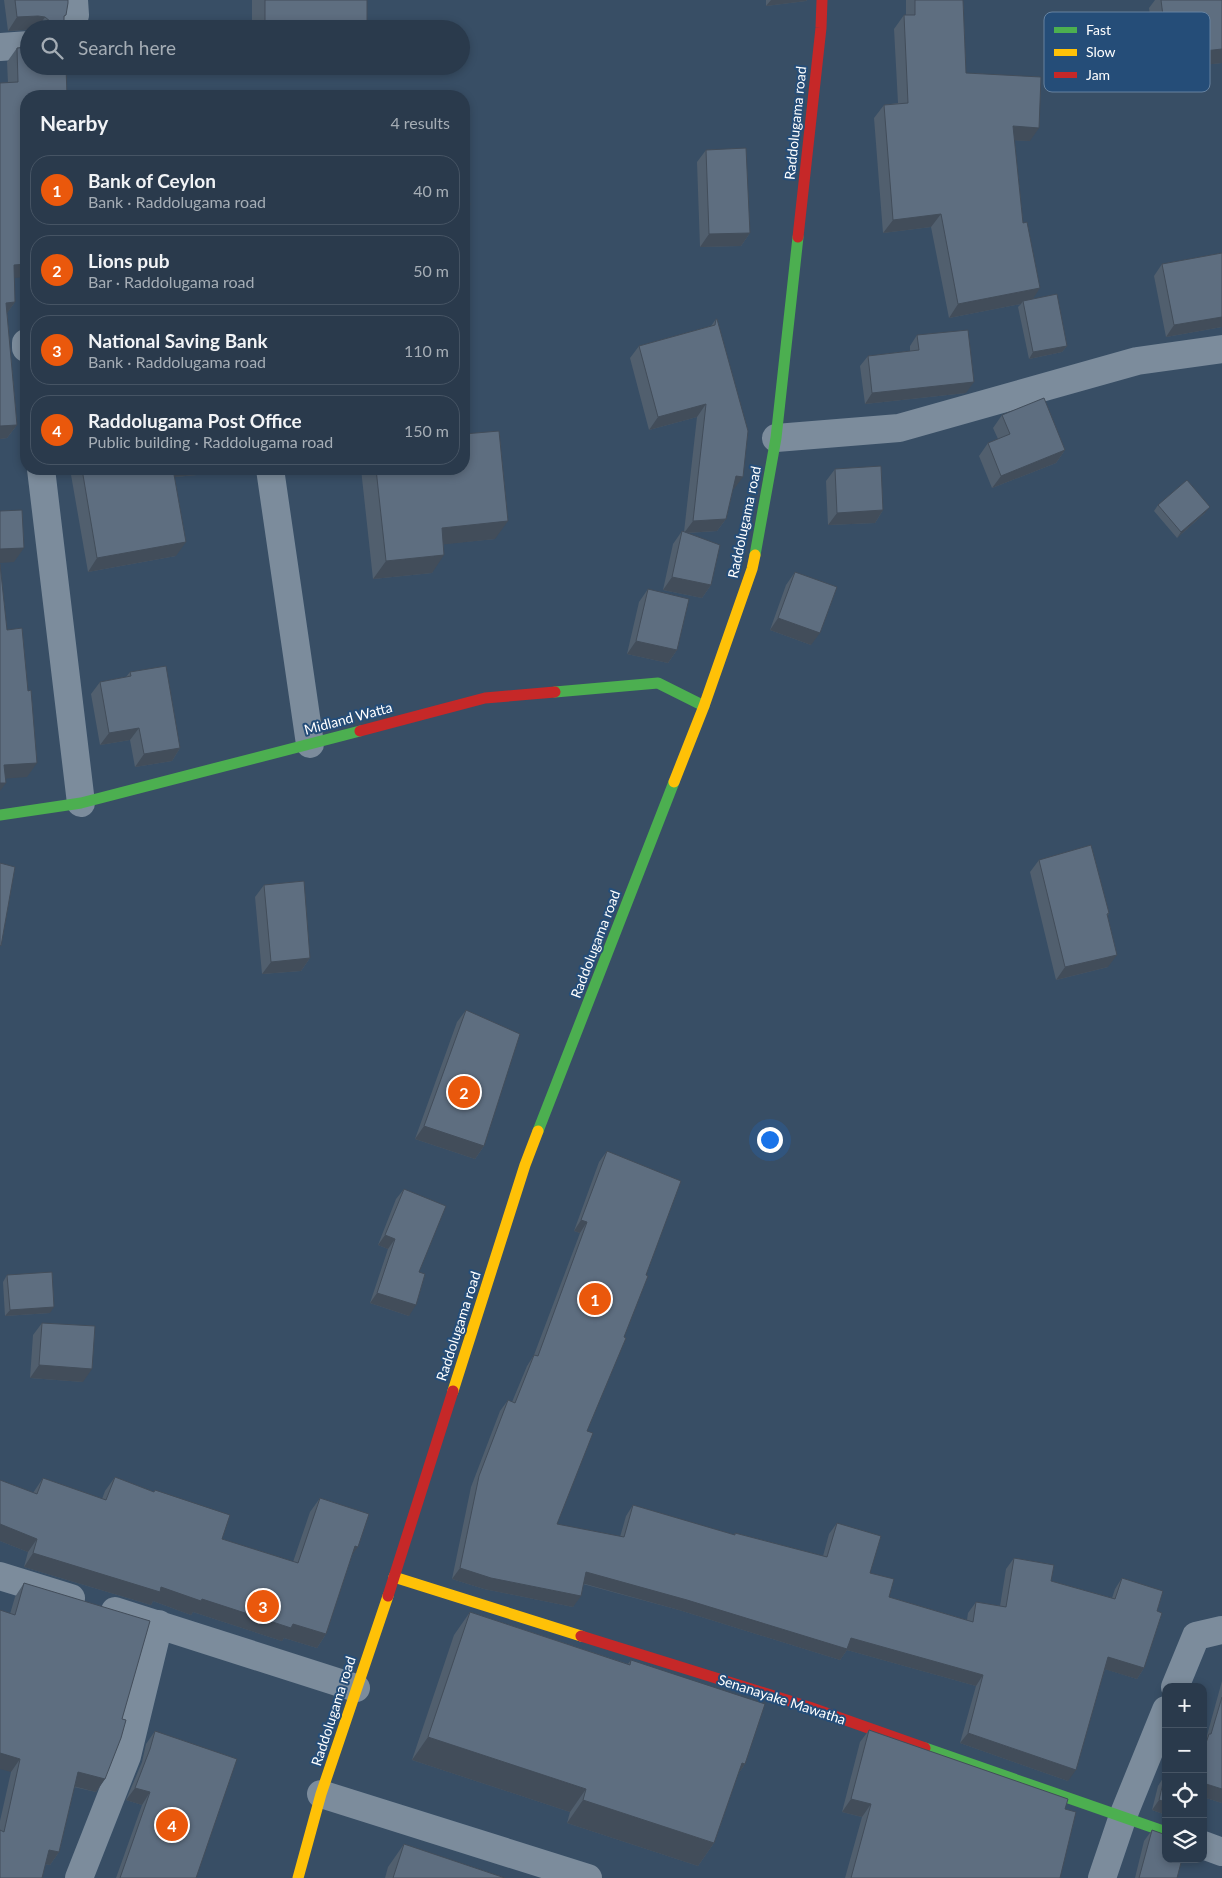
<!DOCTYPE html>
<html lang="en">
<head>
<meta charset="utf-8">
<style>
	:root { --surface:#2a3a4c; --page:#324153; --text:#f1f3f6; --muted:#a5adb5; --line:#465464; --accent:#ea580c }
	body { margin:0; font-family:Lato,sans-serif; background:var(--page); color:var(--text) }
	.controls { position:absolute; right:15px; bottom:15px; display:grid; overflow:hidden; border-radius:10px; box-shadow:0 2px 8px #0003 }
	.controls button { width:45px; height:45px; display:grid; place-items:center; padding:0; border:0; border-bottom:1px solid var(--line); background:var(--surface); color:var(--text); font:25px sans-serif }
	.you { position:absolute; left:769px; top:1139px; width:18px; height:18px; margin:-12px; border:4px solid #fff; border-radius:50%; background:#1a73e8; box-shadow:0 0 0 8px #1a73e833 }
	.badge { display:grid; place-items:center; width:32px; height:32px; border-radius:50%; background:var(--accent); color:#fff; font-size:16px; font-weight:700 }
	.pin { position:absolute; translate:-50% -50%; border:2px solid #fff; box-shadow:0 1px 5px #0006 }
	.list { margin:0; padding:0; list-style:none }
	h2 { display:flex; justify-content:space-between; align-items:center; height:65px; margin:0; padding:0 20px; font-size:21px }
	h2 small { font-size:16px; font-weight:400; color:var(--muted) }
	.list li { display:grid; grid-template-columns:32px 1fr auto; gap:15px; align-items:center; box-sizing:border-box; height:70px; margin:0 10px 10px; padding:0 10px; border:1px solid var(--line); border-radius:20px }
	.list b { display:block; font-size:19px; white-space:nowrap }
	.list p { margin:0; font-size:16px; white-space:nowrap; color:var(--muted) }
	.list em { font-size:16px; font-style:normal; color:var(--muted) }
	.icon { flex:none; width:28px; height:28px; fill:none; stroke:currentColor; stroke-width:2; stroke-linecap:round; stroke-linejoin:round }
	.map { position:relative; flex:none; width:1222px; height:1878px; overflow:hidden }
	.search { position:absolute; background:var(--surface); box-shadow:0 2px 8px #0003; left:20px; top:20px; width:450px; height:55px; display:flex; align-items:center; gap:12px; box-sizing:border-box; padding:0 18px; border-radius:28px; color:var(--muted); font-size:19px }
	.panel { position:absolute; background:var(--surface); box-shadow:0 2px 8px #0003; left:20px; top:90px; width:450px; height:385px; border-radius:20px }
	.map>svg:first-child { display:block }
</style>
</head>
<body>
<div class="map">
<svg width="1222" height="1878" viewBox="0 0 1222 1878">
	<rect width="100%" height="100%" fill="#384e65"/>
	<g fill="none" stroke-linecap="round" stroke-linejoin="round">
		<path stroke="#7c8c9c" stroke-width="28" d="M 71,29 L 75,15 L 74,0
			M 0,47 L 29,45
			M 26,343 L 26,348
			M 776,438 L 899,428 L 1137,361 L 1222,349
			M 41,469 L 81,803
			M 270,469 L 310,744
			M 0,1576 L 71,1598
			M 115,1611 L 356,1688
			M 1175,1687 L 1196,1636 L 1222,1630
			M 321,1794 L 588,1878
			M 1203,1845 L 1222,1852
			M 79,1878 L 127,1756 L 159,1624
			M 1102,1878 L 1123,1816 L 1166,1710"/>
		<path stroke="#4caf50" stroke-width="11" d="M 755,555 L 776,438 L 798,237
			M 555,692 L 658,683 L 704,706
			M 0,815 L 81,803 L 360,731
			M 538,1131 L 674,782
			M 925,1748 L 1166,1832"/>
		<path stroke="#ffc107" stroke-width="11" d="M 674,782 L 704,706 L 752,569 L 755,555
			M 453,1391 L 525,1165 L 538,1131
			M 394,1577 L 581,1636
			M 298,1878 L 321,1794 L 388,1596"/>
		<path stroke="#c62828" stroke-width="11" d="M 798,237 L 821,28 L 822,0
			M 360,731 L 485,698 L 555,692
			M 388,1596 L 453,1391
			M 581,1636 L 809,1707 L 925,1748"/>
	</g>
	<path fill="#515f6e" d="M 4,0 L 68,0 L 64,18 L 64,29 L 29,29 L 29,30 L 8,31 Z
		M 252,0 L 367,0 L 367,24 L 364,29 L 252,29 Z
		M 766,0 L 807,0 L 806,1 L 766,6 Z
		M 906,0 L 963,0 L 966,73 L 1030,141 L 1014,140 L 1023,223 L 1033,299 L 1067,346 L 1062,352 L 1029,359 L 1018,307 L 1021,304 L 949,318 L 931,227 L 883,233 L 874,118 L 884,105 L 898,103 L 894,29 L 904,15 L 906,15 Z
		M 1155,0 L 1222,0 L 1222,63 L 1157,70 L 1149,8 Z
		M 29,47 L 14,278 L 15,302 L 7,313 L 17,425 L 7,438 L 0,439 L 0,83 L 8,83 L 7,62 L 17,48 Z
		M 706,150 L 750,233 L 741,246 L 700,247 L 697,162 Z
		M 1222,253 L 1222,327 L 1166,337 L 1154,276 L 1162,264 Z
		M 716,319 L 734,489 L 733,489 L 726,519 L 717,531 L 687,533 L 711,585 L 702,598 L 663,590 L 673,544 L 682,531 L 684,532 L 697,417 L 649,430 L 630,358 L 639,346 L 711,326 Z
		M 917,335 L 966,393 L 865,404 L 860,366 L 868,356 L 910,351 L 910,346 Z
		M 1002,415 L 1065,450 L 1056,463 L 992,488 L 979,456 L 988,443 L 998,439 L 993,428 Z
		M 70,469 L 243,469 L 242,471 L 175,477 L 176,556 L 88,572 Z
		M 361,469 L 464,469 L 495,539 L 443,544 L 432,573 L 373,579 Z
		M 835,469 L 883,510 L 875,523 L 828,525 L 826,481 Z
		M 1158,505 L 1205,513 L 1177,538 L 1154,511 Z
		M 795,572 L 811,645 L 770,630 L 786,585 Z
		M 648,589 L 677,650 L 668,663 L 627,654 L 639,602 Z
		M 130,672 L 180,748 L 172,761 L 135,767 L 130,740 L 100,745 L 91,694 L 100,682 L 126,677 Z
		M 1039,860 L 1109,913 L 1108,915 L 1108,967 L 1056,980 L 1030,872 Z
		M 264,885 L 310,958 L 301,971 L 262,974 L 255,897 Z
		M 466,1010 L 484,1146 L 475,1159 L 415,1139 L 457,1022 Z
		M 607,1151 L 646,1275 L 587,1431 L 557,1524 L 620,1537 L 626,1516 L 633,1505 L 734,1535 L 735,1533 L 823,1556 L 829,1534 L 837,1523 L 870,1573 L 889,1597 L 967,1620 L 968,1613 L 976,1602 L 1000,1606 L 1006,1569 L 1014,1558 L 1051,1581 L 1112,1598 L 1115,1589 L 1122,1578 L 1157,1611 L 1144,1668 L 1137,1679 L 1105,1669 L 1068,1781 L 960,1743 L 976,1686 L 847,1650 L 840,1660 L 679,1610 L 583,1584 L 573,1607 L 484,1589 L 452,1579 L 471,1487 L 500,1411 L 508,1400 L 512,1402 L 527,1366 L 534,1355 L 580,1233 L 574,1231 L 599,1162 Z
		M 404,1189 L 419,1272 L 409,1316 L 370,1303 L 388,1249 L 378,1245 L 396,1199 Z
		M 7,1275 L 50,1313 L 5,1316 L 3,1282 Z
		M 42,1323 L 83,1382 L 30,1378 L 33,1335 Z
		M 115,1477 L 154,1492 L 155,1490 L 222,1539 L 293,1562 L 310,1512 L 320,1498 L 351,1556 L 326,1634 L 317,1648 L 284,1638 L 282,1641 L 193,1612 L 191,1615 L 153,1601 L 151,1605 L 24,1567 L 28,1552 L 0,1541 L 0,1480 L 33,1493 L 43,1478 L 102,1499 L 105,1491 Z
		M 24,1583 L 105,1779 L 96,1792 L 74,1787 L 59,1852 L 50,1865 L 45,1864 L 0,1878 L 0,1821 L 11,1772 L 10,1614 L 15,1597 Z
		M 470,1612 L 628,1664 L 631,1660 L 745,1764 L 738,1774 L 714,1843 L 698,1866 L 567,1823 L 570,1812 L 412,1760 L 454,1635 Z
		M 1222,1681 L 1222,1803 L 1203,1797 L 1203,1742 L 1206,1739 Z
		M 869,1730 L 1065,1809 L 1060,1878 L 845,1878 L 862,1817 L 842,1812 L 860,1742 Z
		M 155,1731 L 196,1878 L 116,1878 L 142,1805 L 126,1800 L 142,1762 L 146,1744 Z
		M 1165,1775 L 1166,1815 L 1152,1810 L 1158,1786 Z
		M 1152,1830 L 1177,1878 L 1135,1878 L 1144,1841 Z
		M 404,1844 L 505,1878 L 385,1878 L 388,1867 Z"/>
	<path fill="#424d5a" d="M 771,0 L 807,0 L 806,1 L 766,6 Z
		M 38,16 L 45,17 L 37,29 L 8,31 L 17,17 Z
		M 367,24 L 364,29 L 263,29 L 265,26 Z
		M 1222,49 L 1222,63 L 1157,70 L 1168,55 Z
		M 1013,126 L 1039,128 L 1030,141 L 1004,140 Z
		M 470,205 L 464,214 L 464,206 Z
		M 941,214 L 931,227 L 883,233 L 893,220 Z
		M 750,233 L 741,246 L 700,247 L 709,234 Z
		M 26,264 L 26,277 L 4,279 L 14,265 Z
		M 1040,288 L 1031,302 L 1023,301 L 1021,304 L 949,318 L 958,304 Z
		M 15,302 L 5,316 L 6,303 Z
		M 1222,317 L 1222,327 L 1166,337 L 1174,325 Z
		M 1067,346 L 1062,352 L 1029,359 L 1033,352 Z
		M 974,382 L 966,393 L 865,404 L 872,393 Z
		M 706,404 L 697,417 L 649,430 L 658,417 Z
		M 17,425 L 7,438 L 0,439 L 0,426 Z
		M 1065,450 L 1056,463 L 992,488 L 1001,476 Z
		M 169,469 L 243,469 L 242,471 L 163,478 Z
		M 736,476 L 743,477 L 734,489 L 727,489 Z
		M 1210,507 L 1205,513 L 1177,538 L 1181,532 Z
		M 883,510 L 875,523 L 828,525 L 837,513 Z
		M 726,519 L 717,531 L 684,533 L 693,521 Z
		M 508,521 L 495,539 L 429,546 L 442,528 Z
		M 186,542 L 176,556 L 88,572 L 97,558 Z
		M 24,548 L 14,562 L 0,563 L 0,549 Z
		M 444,555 L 432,573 L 373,579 L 386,561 Z
		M 672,577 L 711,585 L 702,598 L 663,590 Z
		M 778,618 L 820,633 L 811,645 L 770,630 Z
		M 636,641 L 677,650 L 668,663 L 627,654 Z
		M 139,728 L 130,740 L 100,745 L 109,733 Z
		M 180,748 L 172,761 L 135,767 L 144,754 Z
		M 37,763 L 27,777 L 0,779 L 4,765 Z
		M 0,783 L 6,783 L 0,791 Z
		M 1117,955 L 1108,967 L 1056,980 L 1065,967 Z
		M 310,958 L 301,971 L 262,974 L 271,962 Z
		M 424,1126 L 484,1146 L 475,1159 L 415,1139 Z
		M 581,1220 L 587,1222 L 580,1233 L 574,1231 Z
		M 385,1235 L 395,1239 L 388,1249 L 378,1245 Z
		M 377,1293 L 416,1305 L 409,1316 L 370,1303 Z
		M 54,1307 L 50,1313 L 5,1316 L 10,1310 Z
		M 39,1365 L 92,1369 L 83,1382 L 30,1378 Z
		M 0,1524 L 37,1539 L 28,1552 L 0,1541 Z
		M 355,1546 L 358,1547 L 348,1560 Z
		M 33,1553 L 161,1587 L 293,1624 L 326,1634 L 317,1648 L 284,1638 L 282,1641 L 193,1612 L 191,1615 L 153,1601 L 151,1605 L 24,1567 Z
		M 460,1568 L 581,1596 L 573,1607 L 484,1589 L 452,1579 Z
		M 586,1572 L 851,1638 L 983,1675 L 976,1686 L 847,1650 L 840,1660 L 679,1610 L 578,1582 Z
		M 1108,1657 L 1144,1668 L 1137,1679 L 1101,1668 Z
		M 968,1733 L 1076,1770 L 1068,1781 L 960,1743 Z
		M 428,1737 L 586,1789 L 570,1812 L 412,1760 Z
		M 0,1753 L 20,1759 L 11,1772 L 0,1769 Z
		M 742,1763 L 745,1764 L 729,1787 Z
		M 78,1772 L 105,1779 L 96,1792 L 69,1785 Z
		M 1203,1783 L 1222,1789 L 1222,1803 L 1203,1797 Z
		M 135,1788 L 150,1792 L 142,1805 L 126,1800 Z
		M 851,1799 L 871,1804 L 862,1817 L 842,1812 Z
		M 583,1800 L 714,1843 L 698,1866 L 567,1823 Z
		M 1159,1800 L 1166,1802 L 1166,1815 L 1152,1810 Z
		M 49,1850 L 59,1852 L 50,1865 L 39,1863 Z"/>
	<path fill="#5e6e80" stroke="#424d5a" d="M 15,0 L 68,0 L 68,3 L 66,15 L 64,16 L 64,29 L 54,29 L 51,22 L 45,17 L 38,16 L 17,17 Z
		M 265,0 L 367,0 L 367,24 L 265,26 Z
		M 915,0 L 963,0 L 966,73 L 1041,77 L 1039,128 L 1013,126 L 1023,223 L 1027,222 L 1040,288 L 958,304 L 941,214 L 893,220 L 884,105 L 908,103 L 904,15 L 915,15 Z
		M 1161,0 L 1222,0 L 1222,49 L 1168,55 Z
		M 29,47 L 29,66 L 66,66 L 67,96 L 26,96 L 26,264 L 14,265 L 15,302 L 6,303 L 17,425 L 0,426 L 0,83 L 18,82 L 17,48 Z
		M 746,148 L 750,233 L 709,234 L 706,150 Z
		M 464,163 L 470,205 L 464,206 Z
		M 1222,253 L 1222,317 L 1174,325 L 1162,264 Z
		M 1057,294 L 1067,346 L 1033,352 L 1023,301 Z
		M 716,319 L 717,319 L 748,431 L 743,477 L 736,476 L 726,519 L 693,521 L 706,404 L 658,417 L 639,346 L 715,325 Z
		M 968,330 L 974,382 L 872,393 L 868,356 L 919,350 L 917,335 Z
		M 1044,398 L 1065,450 L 1001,476 L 988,443 L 1010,434 L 1002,415 Z
		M 499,431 L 508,521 L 442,528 L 444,555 L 386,561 L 376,469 L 464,469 L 464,434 Z
		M 881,466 L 883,510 L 837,513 L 835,469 Z
		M 82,469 L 173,469 L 186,542 L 97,558 Z
		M 1187,480 L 1210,507 L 1181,532 L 1158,505 Z
		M 22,510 L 24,548 L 0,549 L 0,511 Z
		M 682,531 L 720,545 L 711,585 L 672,577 Z
		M 0,564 L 7,630 L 22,628 L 28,691 L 31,690 L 37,763 L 4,765 L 6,783 L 0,783 Z
		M 795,572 L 837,587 L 820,633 L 778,618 Z
		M 648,589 L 689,599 L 677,650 L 636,641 Z
		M 166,666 L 180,748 L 144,754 L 139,728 L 109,733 L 100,682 L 131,676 L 130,672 Z
		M 1091,845 L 1109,913 L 1107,914 L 1117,955 L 1065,967 L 1039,860 Z
		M 0,863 L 15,867 L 1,946 L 0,945 Z
		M 304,881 L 310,958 L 271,962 L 264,885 Z
		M 466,1010 L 520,1034 L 484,1146 L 424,1126 Z
		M 607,1151 L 681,1181 L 646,1275 L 648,1276 L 624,1337 L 626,1338 L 587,1431 L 593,1433 L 557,1524 L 624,1537 L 633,1505 L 735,1535 L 735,1533 L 827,1557 L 837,1523 L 881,1536 L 870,1573 L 894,1579 L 889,1597 L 973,1622 L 976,1602 L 1006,1607 L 1014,1558 L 1054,1565 L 1051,1581 L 1115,1599 L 1122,1578 L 1163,1591 L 1157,1611 L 1162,1613 L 1144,1668 L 1108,1657 L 1076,1770 L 968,1733 L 983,1675 L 851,1638 L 847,1649 L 687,1600 L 586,1572 L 581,1596 L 491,1578 L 460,1568 L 479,1476 L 508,1400 L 515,1403 L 534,1355 L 538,1356 L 587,1222 L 581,1220 Z
		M 404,1189 L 446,1206 L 419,1272 L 425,1274 L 416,1305 L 377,1293 L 395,1239 L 385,1235 Z
		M 52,1272 L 54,1307 L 10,1310 L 7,1275 Z
		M 42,1323 L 95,1326 L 92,1369 L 39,1365 Z
		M 115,1477 L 154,1492 L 155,1490 L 230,1515 L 222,1539 L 298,1563 L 320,1498 L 369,1514 L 358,1547 L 355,1546 L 326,1634 L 293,1624 L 291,1628 L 202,1599 L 201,1601 L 161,1587 L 160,1592 L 33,1553 L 37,1539 L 0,1524 L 0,1480 L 37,1494 L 43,1478 L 106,1500 Z
		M 24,1583 L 150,1621 L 122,1719 L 126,1720 L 121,1738 L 105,1779 L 78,1772 L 59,1852 L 49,1850 L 42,1878 L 0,1878 L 0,1830 L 4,1832 L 20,1759 L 0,1753 L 0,1610 L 15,1615 Z
		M 470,1612 L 630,1665 L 631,1660 L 765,1704 L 745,1764 L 742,1763 L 714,1843 L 583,1800 L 586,1789 L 428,1737 Z
		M 1222,1697 L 1222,1789 L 1203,1783 L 1203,1752 L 1209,1734 L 1211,1734 Z
		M 869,1730 L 1068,1799 L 1065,1809 L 1076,1812 L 1060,1878 L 851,1878 L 871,1804 L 851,1799 Z
		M 155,1731 L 237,1759 L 196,1878 L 120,1878 L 150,1792 L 135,1788 L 150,1749 Z
		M 1165,1775 L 1166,1775 L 1166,1802 L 1159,1800 Z
		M 1152,1830 L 1166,1835 L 1166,1859 L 1182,1859 L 1177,1878 L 1139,1878 Z
		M 404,1844 L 505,1878 L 393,1878 Z"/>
	<g text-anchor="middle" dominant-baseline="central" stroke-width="4" stroke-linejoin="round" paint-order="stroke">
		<g font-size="14" fill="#fff" stroke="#254d78">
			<text transform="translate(795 123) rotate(-84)">Raddolugama road</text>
			<text transform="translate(744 522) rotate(-78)">Raddolugama road</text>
			<text transform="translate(348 718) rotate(-15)">Midland Watta</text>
			<text transform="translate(595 944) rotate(-69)">Raddolugama road</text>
			<text transform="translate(458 1326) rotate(-72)">Raddolugama road</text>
			<text transform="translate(782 1699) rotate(18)">Senanayake Mawatha</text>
			<text transform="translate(333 1711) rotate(-72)">Raddolugama road</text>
		</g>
	</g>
	<rect x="1044" y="12" width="166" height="80" rx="8" fill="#254d78" stroke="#6682a0" stroke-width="1"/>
	<rect x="1054" y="27" width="23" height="6" fill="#4caf50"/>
	<rect x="1054" y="49" width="23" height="7" fill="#ffc107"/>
	<rect x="1054" y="72" width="23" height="6" fill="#c62828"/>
	<g font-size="14" fill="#fff">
		<text x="1086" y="35">Fast</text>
		<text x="1086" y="57">Slow</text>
		<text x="1086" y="80">Jam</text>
	</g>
</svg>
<div class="controls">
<button>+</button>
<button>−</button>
<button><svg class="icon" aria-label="locate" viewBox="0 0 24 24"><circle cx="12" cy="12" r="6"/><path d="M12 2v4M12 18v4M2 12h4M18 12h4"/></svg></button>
<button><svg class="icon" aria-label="layers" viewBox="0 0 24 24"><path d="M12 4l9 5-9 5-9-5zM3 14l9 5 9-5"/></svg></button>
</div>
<div class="you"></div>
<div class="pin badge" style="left:595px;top:1299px">1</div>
<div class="pin badge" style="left:464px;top:1092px">2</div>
<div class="pin badge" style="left:263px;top:1606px">3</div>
<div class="pin badge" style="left:172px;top:1825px">4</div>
<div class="search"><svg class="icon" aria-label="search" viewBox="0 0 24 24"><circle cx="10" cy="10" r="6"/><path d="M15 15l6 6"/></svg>Search here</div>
<section class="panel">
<h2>Nearby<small>4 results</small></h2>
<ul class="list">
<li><span class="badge">1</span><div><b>Bank of Ceylon</b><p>Bank · Raddolugama road</p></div><em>40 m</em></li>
<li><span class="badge">2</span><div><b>Lions pub</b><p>Bar · Raddolugama road</p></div><em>50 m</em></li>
<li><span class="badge">3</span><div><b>National Saving Bank</b><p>Bank · Raddolugama road</p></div><em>110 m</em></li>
<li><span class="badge">4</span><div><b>Raddolugama Post Office</b><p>Public building · Raddolugama road</p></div><em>150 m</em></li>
</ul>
</section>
</div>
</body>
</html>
